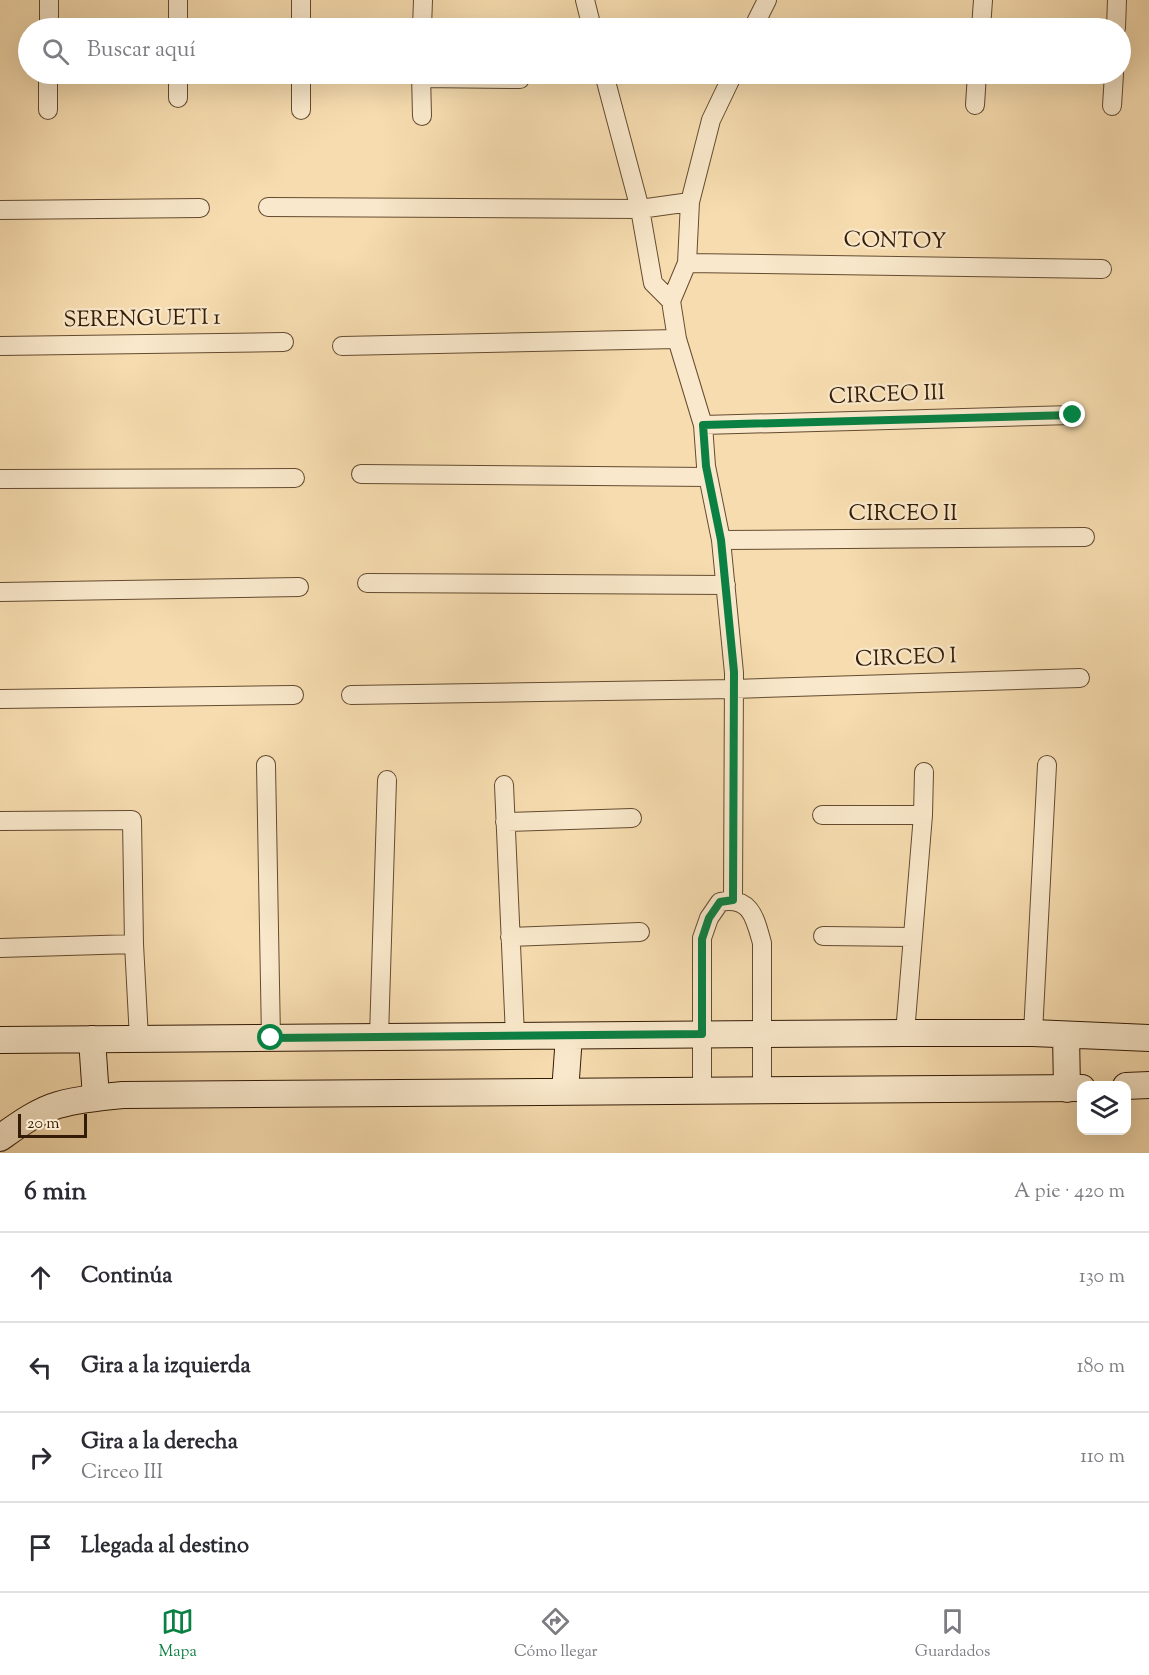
<!DOCTYPE html>
<html lang="es">
<head>
<meta charset="utf-8">
<style>
	:root { --surface:#fff; --page:#f7f7f7; --text:#2b2b33; --muted:#7c7c81; --line:#e1e1e2; --accent:#0b8043 }
	body { margin:0; font-family:"Sorts Mill Goudy",serif; background:var(--page); color:var(--text) }
	.controls { position:absolute; right:18px; bottom:18px; display:grid; overflow:hidden; border-radius:12px; box-shadow:0 6px 24px #0002 }
	.controls button { width:54px; height:54px; display:grid; place-items:center; padding:0; border:0; border-bottom:2px solid var(--line); background:var(--surface); color:var(--text); font:30px sans-serif }
	.scale { position:absolute; left:18px; bottom:15px; width:69px; box-sizing:border-box; padding-left:6px; border:3px solid #341b06; border-top:0; font-size:16px; line-height:21px; white-space:nowrap; color:#341b06; -webkit-text-stroke:4px #f9e8cb; paint-order:stroke }
	.stop { position:absolute; width:18px; height:18px; margin:-14px; border:4px solid #0b8043; border-radius:50%; background:#fff }
	.stop.end { background:#0b8043; border-color:#fff; box-shadow:0 2px 6px #0008 }
	.list { margin:0; padding:0; list-style:none }
	h2 { display:flex; justify-content:space-between; align-items:center; height:78px; margin:0; padding:0 24px; font-size:26px }
	h2 small { font-size:20px; font-weight:400; color:var(--muted) }
	.list li { display:grid; grid-template-columns:39px 1fr auto; gap:18px; align-items:center; box-sizing:border-box; height:90px; padding:0 24px; border-top:2px solid var(--line) }
	.list b { display:block; font-size:22px; white-space:nowrap }
	.list p { margin:0; font-size:20px; white-space:nowrap; color:var(--muted) }
	.list em { font-size:20px; font-style:normal; color:var(--muted) }
	.icon { flex:none; width:33px; height:33px; fill:none; stroke:currentColor; stroke-width:2; stroke-linecap:round; stroke-linejoin:round }
	.map { position:relative; flex:none; width:1149px; height:1153px; overflow:hidden }
	.search { position:absolute; background:var(--surface); box-shadow:0 6px 24px #0002; left:18px; right:18px; top:18px; height:66px; display:flex; align-items:center; gap:15px; box-sizing:border-box; padding:0 21px; border-radius:33px; color:var(--muted); font-size:22px }
	.sheet { height:438px; background:var(--surface) }
	nav { display:flex; justify-content:space-around; align-items:center; box-sizing:border-box; height:84px; border-top:2px solid var(--line); background:var(--surface); font-size:16px; color:var(--muted) }
	nav a { display:grid; justify-items:center; gap:3px }
	nav .on { color:var(--accent) }
	.map>svg:first-child { display:block }
</style>
</head>
<body>
<div class="map">
<svg width="1149" height="1153" viewBox="0 0 1149 1153">
	<rect width="100%" height="100%" fill="#f6dcaf"/>
	<filter id="stains"><feTurbulence type="fractalNoise" baseFrequency=".00333" numOctaves="4"/><feColorMatrix values="0 0 0 0 .2 0 0 0 0 .09 0 0 0 0 .02 0 0 0 .5 -.17"/></filter>
	<radialGradient id="worn" r=".72"><stop offset=".6" stop-color="#630" stop-opacity="0"/><stop offset="1" stop-color="#630" stop-opacity=".3"/></radialGradient>
	<g fill="none" stroke-linecap="round" stroke-linejoin="round">
		<g stroke="#644b30" stroke-width="20">
			<path id="street" d="M 585,0 L 592,28
				M 49,28 L 49,0
				M 178,28 L 178,0
				M 301,28 L 301,0
				M 422,28 L 423,0
				M 753,28 L 767,0
				M 981,28 L 983,0
				M 1116,28 L 1117,0
				M 421,74 L 422,116
				M 604,74 L 640,209 L 653,283 L 671,301
				M 421,78 L 520,79
				M 178,98 L 178,74
				M 975,105 L 977,74
				M 1112,106 L 1114,74
				M 48,110 L 48,74
				M 301,110 L 301,74
				M 268,207 L 640,209 L 690,202
				M 0,210 L 200,208
				M 687,263 L 1102,269
				M 0,346 L 284,342
				M 342,346 L 677,339
				M 703,425 L 1073,415
				M 361,474 L 708,477
				M 0,479 L 295,478
				M 721,540 L 1085,537
				M 367,583 L 726,585
				M 0,592 L 299,587
				M 351,695 L 734,689 L 1080,678
				M 0,699 L 294,695
				M 266,765 L 271,1038
				M 504,785 L 515,1036
				M 822,815 L 923,815
				M 0,821 L 132,820 L 134,944 L 139,1039
				M 505,822 L 632,818
				M 733,900 L 734,673 L 721,540 L 706,466 L 703,425 L 677,339 L 671,301 L 687,263 L 690,202 L 711,120 L 733,74
				M 823,936 L 913,937
				M 510,937 L 640,932
				M 0,948 L 134,944
				M 905,1033 L 923,815 L 924,772
				M 1033,1033 L 1047,765
				M 379,1036 L 387,780
				M 702,1091 L 702,938 L 709,918 L 720,902 C 751,896 755,918 762,943 L 762,1091"/>
		</g>
		<g stroke="#341b06" stroke-width="28">
			<path id="secondary" d="M 1066,1035 L 1067,1089
				M 92,1039 L 96,1098
				M 0,1040 L 905,1033 L 1033,1033 L 1149,1038
				M 1126,1086 L 1149,1085
				M 565,1092 L 569,1036
				M 0,1138 C 17,1126 37,1111 58,1105 C 79,1099 101,1097 123,1095 L 1082,1088"/>
		</g>
		<use href="#street" stroke="#f9e8cb" stroke-width="18"/>
		<use href="#secondary" stroke="#f9e8cb" stroke-width="26"/>
	</g>
	<g fill="none" stroke-linecap="round" stroke-linejoin="round">
		<path stroke="#0b8043" stroke-width="8" d="M 271,1038 L 702,1034 L 702,939 L 709,918 L 720,902 L 733,900 L 734,672 L 721,540 L 706,466 L 703,425 L 1073,415"/>
	</g>
	<g text-anchor="middle" dominant-baseline="central" stroke-width="4.5" stroke-linejoin="round" paint-order="stroke">
		<g font-size="22" fill="#341b06" stroke="#f9e8cb">
			<text transform="translate(895 242) rotate(1)">CONTOY</text>
			<text transform="translate(142 320) rotate(-1)">SERENGUETI 1</text>
			<text transform="translate(887 396) rotate(-2)">CIRCEO III</text>
			<text x="903" y="515">CIRCEO II</text>
			<text transform="translate(906 659) rotate(-2)">CIRCEO I</text>
		</g>
	</g>
	<rect width="100%" height="100%" filter="url(#stains)"/>
	<rect width="100%" height="100%" fill="url(#worn)"/>
</svg>
<div class="controls">
<button><svg class="icon" aria-label="layers" viewBox="0 0 24 24"><path d="M12 4l9 5-9 5-9-5zM3 14l9 5 9-5"/></svg></button>
</div>
<div class="scale">20 m</div>
<div class="stop" style="left:271px;top:1038px"></div>
<div class="stop end" style="left:1073px;top:415px"></div>
<div class="search"><svg class="icon" aria-label="search" viewBox="0 0 24 24"><circle cx="10" cy="10" r="6"/><path d="M15 15l6 6"/></svg>Buscar aquí</div>
</div>
<section class="sheet">
<h2>6 min<small>A pie · 420 m</small></h2>
<ul class="list">
<li><svg class="icon" aria-label="ahead" viewBox="0 0 24 24"><path d="M12 20V5M6 11l6-6 6 6"/></svg><div><b>Continúa</b></div><em>130 m</em></li>
<li><svg class="icon" aria-label="left" viewBox="0 0 24 24"><path d="M17 20v-9H6M10 6l-5 5 5 5"/></svg><div><b>Gira a la izquierda</b></div><em>180 m</em></li>
<li><svg class="icon" aria-label="right" viewBox="0 0 24 24"><path d="M7 20v-9h11M14 6l5 5-5 5"/></svg><div><b>Gira a la derecha</b><p>Circeo III</p></div><em>110 m</em></li>
<li><svg class="icon" aria-label="arrive" viewBox="0 0 24 24"><path d="M6 21V4h12l-3 4 3 4H6"/></svg><div><b>Llegada al destino</b></div></li>
</ul>
</section>
<nav>
<a class="on"><svg class="icon" aria-label="map" viewBox="0 0 24 24"><path d="M3 6l6-2 6 2 6-2v14l-6 2-6-2-6 2zM9 4v14M15 6v14"/></svg>Mapa</a>
<a><svg class="icon" aria-label="directions" viewBox="0 0 24 24"><path d="M12 3l9 9-9 9-9-9zM9 14v-3h6M13 9l2 2-2 2"/></svg>Cómo llegar</a>
<a><svg class="icon" aria-label="saved" viewBox="0 0 24 24"><path d="M7 4h10v16l-5-4-5 4z"/></svg>Guardados</a>
</nav>
</body>
</html>
